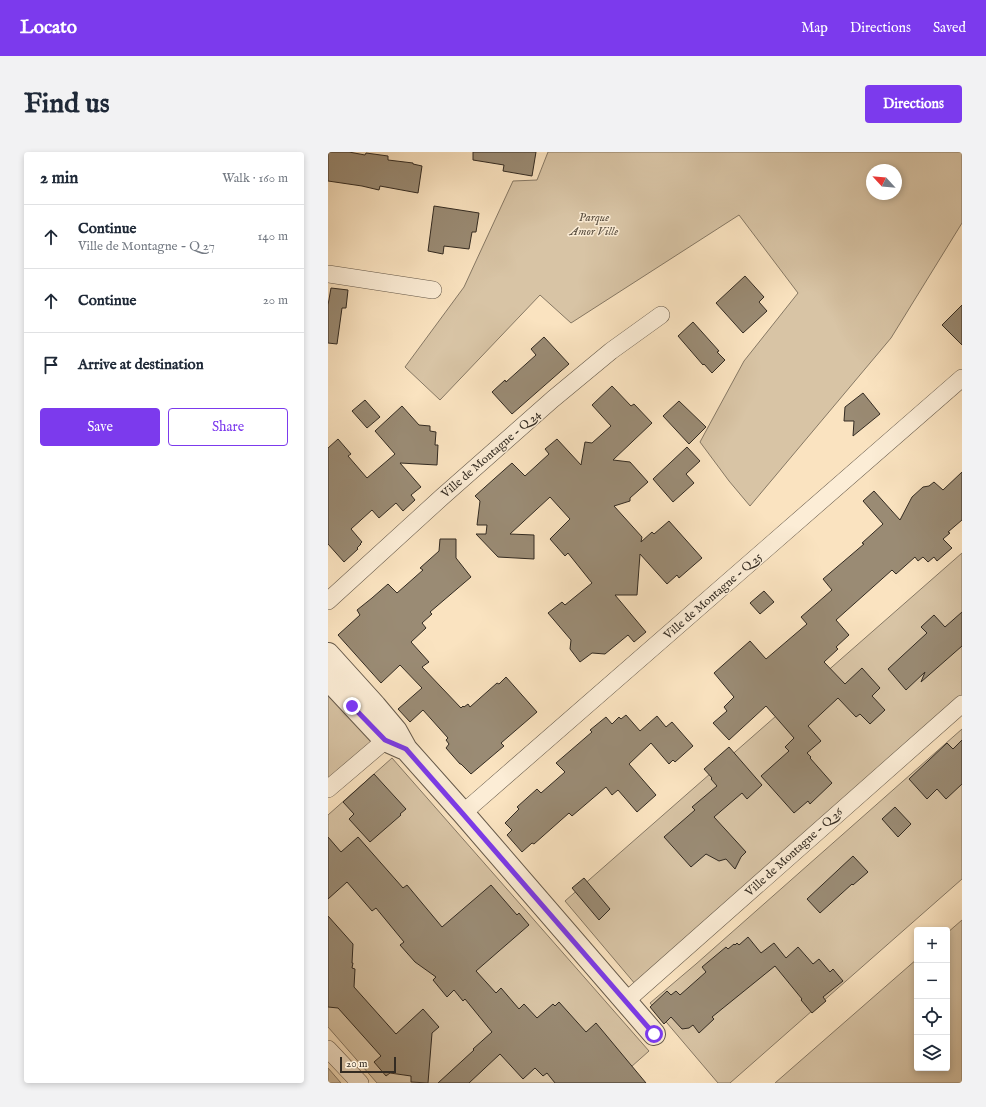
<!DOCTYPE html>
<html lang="en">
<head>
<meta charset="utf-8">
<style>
	:root { --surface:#fff; --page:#f2f2f3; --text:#1f2937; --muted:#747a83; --line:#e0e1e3; --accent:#7c3aed }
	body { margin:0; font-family:"IM FELL English",serif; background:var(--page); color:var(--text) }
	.controls { position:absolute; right:12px; bottom:12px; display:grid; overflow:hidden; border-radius:4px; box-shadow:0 2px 6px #0003 }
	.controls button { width:36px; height:36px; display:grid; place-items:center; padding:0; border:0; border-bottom:1px solid var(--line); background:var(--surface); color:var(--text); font:20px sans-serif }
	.compass { position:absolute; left:538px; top:12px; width:36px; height:36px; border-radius:50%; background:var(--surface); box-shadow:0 2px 6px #0003; rotate:296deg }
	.scale { position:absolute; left:12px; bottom:10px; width:56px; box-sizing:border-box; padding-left:4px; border:2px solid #332b22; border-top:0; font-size:11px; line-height:14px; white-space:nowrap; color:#332b22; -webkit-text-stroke:3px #fcedd6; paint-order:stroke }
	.stop { position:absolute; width:12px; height:12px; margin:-9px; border:3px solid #7c3aed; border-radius:50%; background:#fff }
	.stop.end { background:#7c3aed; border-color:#fff; box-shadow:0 1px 4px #0008 }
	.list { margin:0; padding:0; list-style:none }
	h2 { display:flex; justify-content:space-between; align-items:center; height:52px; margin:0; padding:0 16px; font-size:17px }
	h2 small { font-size:13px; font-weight:400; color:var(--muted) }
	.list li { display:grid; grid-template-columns:26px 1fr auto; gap:12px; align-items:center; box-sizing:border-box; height:64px; padding:0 16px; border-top:1px solid var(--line) }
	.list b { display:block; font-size:15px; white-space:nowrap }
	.list p { margin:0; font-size:13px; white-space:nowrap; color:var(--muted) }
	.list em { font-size:13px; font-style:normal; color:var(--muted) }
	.actions { display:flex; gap:8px; padding:12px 16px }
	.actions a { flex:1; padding:9px 0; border:1px solid var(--accent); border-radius:4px; text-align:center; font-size:14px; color:var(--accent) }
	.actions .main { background:var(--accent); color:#fff }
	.icon { flex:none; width:22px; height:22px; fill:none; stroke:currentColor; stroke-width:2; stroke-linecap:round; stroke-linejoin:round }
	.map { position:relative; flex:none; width:634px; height:931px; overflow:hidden; border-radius:4px }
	header { display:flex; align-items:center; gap:24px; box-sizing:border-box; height:56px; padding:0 20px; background:var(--accent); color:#fff }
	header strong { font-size:19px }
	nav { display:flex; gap:22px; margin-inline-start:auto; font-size:14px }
	.intro { display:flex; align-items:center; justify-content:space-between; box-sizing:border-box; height:96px; padding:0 24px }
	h1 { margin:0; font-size:28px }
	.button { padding:10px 18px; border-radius:4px; background:var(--accent); color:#fff; font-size:14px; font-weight:700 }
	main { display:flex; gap:24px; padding:0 24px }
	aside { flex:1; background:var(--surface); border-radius:4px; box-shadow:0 2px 6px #0003 }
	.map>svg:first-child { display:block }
</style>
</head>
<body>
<header>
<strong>Locato</strong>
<nav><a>Map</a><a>Directions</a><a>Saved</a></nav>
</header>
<div class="intro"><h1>Find us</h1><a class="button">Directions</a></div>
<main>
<aside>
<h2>2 min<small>Walk · 160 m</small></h2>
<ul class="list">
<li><svg class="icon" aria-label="ahead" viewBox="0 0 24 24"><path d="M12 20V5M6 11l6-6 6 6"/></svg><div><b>Continue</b><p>Ville de Montagne - Q 27</p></div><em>140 m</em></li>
<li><svg class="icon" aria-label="ahead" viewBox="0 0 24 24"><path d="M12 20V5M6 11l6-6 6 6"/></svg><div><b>Continue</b></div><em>20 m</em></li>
<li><svg class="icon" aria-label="arrive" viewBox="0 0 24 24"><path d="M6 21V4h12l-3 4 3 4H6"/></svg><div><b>Arrive at destination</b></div></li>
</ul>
<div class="actions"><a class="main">Save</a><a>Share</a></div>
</aside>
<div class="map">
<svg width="634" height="931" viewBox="0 0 634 931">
	<rect width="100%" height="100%" fill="#fae3c0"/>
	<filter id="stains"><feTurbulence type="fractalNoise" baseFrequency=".005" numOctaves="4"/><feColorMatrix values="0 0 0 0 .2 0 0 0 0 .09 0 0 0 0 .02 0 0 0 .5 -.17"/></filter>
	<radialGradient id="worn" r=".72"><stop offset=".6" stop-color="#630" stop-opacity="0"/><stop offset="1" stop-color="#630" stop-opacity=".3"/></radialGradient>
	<path fill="#d8c4a5" stroke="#867864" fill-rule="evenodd" d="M 220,0 L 634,0 L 634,71 L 563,186 L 422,354 L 401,329 L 372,290 L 416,209 L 470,141 L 411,63 L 243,171 L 212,143 L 112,248 L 77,215 L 136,135 L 185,29 L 209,28 ZM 544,18 L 568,18 L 568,42 L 544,42 Z
		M 634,401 L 634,546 L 308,833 L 237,749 Z
		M 0,538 L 46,591 L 0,630 Z
		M 634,577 L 634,727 L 402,931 L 390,931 L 322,851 L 368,812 Z
		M 64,606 L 321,899 L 285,931 L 49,931 L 0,875 L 0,663 Z
		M 634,768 L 634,931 L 447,931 L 589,807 L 589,916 L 619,916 L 619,781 Z
		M 0,916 L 13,931 L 0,931 Z"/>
	<path fill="#9a8b74" stroke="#332b22" d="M 0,0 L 21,0 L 37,3 L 38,1 L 60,4 L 60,8 L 85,11 L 85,12 L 94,14 L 90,41 L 52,34 L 51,38 L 34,34 L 0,29 Z
		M 145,0 L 208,0 L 204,24 L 175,19 L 176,13 L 145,8 Z
		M 106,54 L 151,61 L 148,80 L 144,80 L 141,97 L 116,94 L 115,102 L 100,99 Z
		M 417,124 L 436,145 L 431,150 L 439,159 L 415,181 L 388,151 Z
		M 3,136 L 20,138 L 18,156 L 14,156 L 9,192 L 0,191 L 0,153 Z
		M 634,153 L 634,193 L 614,173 Z
		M 365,170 L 391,199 L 389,200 L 397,208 L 384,221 L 376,212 L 375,213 L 350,184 Z
		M 216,185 L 241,212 L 184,262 L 164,240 L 177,228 L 178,230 L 208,203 L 203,197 Z
		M 284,234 L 303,254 L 306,252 L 324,271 L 285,308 L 302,310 L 320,330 L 302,346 L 302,349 L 286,354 L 314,385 L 313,390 L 324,380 L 326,382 L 341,369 L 374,406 L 351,426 L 349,423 L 339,432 L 312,402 L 309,443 L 287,443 L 318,480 L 306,490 L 300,483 L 277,502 L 264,501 L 252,510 L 242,497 L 243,488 L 220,461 L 234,450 L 237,453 L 264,431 L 240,401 L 237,404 L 222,387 L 242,367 L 222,345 L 182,382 L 206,383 L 206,407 L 170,405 L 148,382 L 158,382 L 159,373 L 149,373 L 152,349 L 147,344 L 166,327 L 184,311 L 197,324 L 221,302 L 217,297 L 229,287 L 253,313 L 257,290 L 264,291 L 283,274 L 264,253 Z
		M 535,241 L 552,262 L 525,284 L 526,269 L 516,269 L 517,255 Z
		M 37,248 L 52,265 L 39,276 L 24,259 Z
		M 351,249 L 378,275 L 361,292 L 335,264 Z
		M 74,254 L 91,273 L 102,274 L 102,279 L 108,280 L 107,293 L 110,293 L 109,313 L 72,311 L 93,335 L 83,343 L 87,348 L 75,359 L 68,351 L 51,366 L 44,358 L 23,377 L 34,390 L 32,392 L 33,392 L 29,396 L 30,397 L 16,410 L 0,392 L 0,296 L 10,287 L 23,302 L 20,304 L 39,326 L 67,302 L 47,279 Z
		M 359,295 L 372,309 L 358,322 L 366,331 L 345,350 L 325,327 Z
		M 634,320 L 634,368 L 620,380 L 622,381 L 615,387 L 624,396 L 609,409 L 606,405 L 600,410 L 595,405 L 590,409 L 587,405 L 568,422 L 564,418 L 508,468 L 521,483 L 508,495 L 510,497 L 496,510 L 517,532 L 534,516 L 552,536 L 544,544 L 557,558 L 542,572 L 532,562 L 528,565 L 510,546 L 480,574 L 493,589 L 479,601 L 483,605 L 482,606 L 504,631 L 482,652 L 480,649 L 466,661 L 433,624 L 461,599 L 457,595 L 466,586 L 438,554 L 401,588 L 385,571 L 399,559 L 396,555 L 406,545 L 386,521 L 422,489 L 438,507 L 479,472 L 473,465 L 504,438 L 495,427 L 536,392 L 534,391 L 555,372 L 535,349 L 546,339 L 572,368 L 584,345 L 595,335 L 601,334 L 606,330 L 615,338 Z
		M 112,387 L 128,387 L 128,406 L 143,425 L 102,460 L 104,462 L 94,471 L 98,476 L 83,490 L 101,510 L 94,515 L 133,556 L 135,554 L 136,555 L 140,552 L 142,555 L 169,531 L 171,532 L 178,525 L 209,560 L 173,591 L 176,594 L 143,622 L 133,612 L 132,612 L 118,596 L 121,592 L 118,588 L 120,586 L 95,558 L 82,570 L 70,557 L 94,536 L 72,513 L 53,531 L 10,483 L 32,463 L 29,458 L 44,446 L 60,432 L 69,441 L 95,418 L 92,416 L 111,399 Z
		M 436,439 L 446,450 L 432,462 L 422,451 Z
		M 634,460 L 634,494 L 593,530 L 597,520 L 578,538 L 560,517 L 599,481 L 593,475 L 606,463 L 617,475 Z
		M 298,563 L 312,579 L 329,564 L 338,575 L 344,570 L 365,594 L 347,610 L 345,608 L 341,612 L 323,591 L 301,612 L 328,643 L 309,660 L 290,638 L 284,643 L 278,635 L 244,664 L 241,661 L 206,692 L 204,691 L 194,700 L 179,683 L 184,678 L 177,671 L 191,657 L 189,655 L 209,637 L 213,641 L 237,620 L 228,611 L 264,580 L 262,578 L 278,565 L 284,572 L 291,565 L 293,567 Z
		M 634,588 L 634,632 L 618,647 L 609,637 L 599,647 L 581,627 L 619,591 L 625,597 Z
		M 401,595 L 434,633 L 419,647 L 414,641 L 386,665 L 418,700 L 413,705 L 407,717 L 398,707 L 391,709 L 378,702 L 363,715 L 336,685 L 367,658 L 364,655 L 389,634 L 383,627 L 384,626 L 376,617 Z
		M 46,622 L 78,657 L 72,662 L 73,663 L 42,690 L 21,667 L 26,662 L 15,650 Z
		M 567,655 L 583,672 L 570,685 L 554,667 Z
		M 0,685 L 13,700 L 30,685 L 75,736 L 79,733 L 114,775 L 163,733 L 189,763 L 191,761 L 201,773 L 148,819 L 168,841 L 173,836 L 191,857 L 196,852 L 209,866 L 225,852 L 227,854 L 231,850 L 258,880 L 268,871 L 318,931 L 227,931 L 219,921 L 215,924 L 207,916 L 195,927 L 172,902 L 141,931 L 110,931 L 146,898 L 145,897 L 164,880 L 137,847 L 135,849 L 126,838 L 119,845 L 105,828 L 108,825 L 87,810 L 72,793 L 76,790 L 48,756 L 44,759 L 19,730 L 0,747 Z
		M 525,704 L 540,720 L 525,733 L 524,732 L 492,761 L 479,747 Z
		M 256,726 L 282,757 L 271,768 L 244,736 Z
		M 0,764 L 25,792 L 24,811 L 25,811 L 24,816 L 27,817 L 26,835 L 68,882 L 95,857 L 111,875 L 104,881 L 100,931 L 83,930 L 83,924 L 62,921 L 58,924 L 46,910 L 53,904 L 10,856 L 0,855 Z
		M 420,785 L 433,801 L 446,791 L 458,806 L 470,795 L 485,812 L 491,807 L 502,820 L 505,817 L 515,829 L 495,845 L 498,849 L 484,861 L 473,848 L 474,847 L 447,814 L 384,865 L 386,867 L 371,881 L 365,873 L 361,876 L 354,877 L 343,865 L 336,872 L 322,855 L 339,839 L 343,843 L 348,839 L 352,843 L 378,820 L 374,815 L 398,795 L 400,797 L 406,792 L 407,793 L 409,791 L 411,793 Z"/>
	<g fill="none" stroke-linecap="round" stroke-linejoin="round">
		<g stroke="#65594a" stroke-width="18">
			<path id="minor" d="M 0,122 L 105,138
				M 0,449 L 114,345 L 225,247 L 283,199 L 333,163
				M 0,637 L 67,580
				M 135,661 L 634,226
				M 298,849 L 634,552
				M 0,897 L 32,931"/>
		</g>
		<g stroke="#65594a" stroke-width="24">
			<path id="tertiary" d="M 0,502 L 47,554 L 68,579 L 78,597 L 135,661 L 326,882
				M 0,527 L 57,588 L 75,596"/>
		</g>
		<use href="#minor" stroke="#fcedd6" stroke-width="17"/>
		<use href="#tertiary" stroke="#fcedd6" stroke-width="22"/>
	</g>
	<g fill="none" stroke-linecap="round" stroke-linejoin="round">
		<path stroke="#7c3aed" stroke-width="5" d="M 24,554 L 57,588 L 78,597 L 135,662 L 326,882"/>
	</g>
	<g text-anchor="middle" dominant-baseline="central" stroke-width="3" stroke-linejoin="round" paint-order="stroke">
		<g font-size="12" font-style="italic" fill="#5c5143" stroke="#fcedd6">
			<text x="266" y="65">Parque<tspan x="266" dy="14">Amor Ville</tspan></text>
		</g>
		<g font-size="12" fill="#332b22" stroke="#fcedd6">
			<text transform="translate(163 302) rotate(-41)">Ville de Montagne - Q 24</text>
			<text transform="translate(385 444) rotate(-41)">Ville de Montagne - Q 25</text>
			<text transform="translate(466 700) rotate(-42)">Ville de Montagne - Q 26</text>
		</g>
	</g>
	<rect width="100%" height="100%" filter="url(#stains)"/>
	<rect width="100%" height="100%" fill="url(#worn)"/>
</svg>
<div class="controls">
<button>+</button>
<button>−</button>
<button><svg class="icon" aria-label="locate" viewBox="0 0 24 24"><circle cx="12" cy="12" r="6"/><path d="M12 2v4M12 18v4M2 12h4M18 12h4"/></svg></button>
<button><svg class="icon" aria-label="layers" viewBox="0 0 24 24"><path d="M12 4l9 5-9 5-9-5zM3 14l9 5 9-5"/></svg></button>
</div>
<svg class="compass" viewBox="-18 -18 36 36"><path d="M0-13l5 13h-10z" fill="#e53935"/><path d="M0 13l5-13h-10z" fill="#747a83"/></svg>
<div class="scale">20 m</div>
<div class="stop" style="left:326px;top:882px"></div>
<div class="stop end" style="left:24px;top:554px"></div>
</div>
</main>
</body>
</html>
